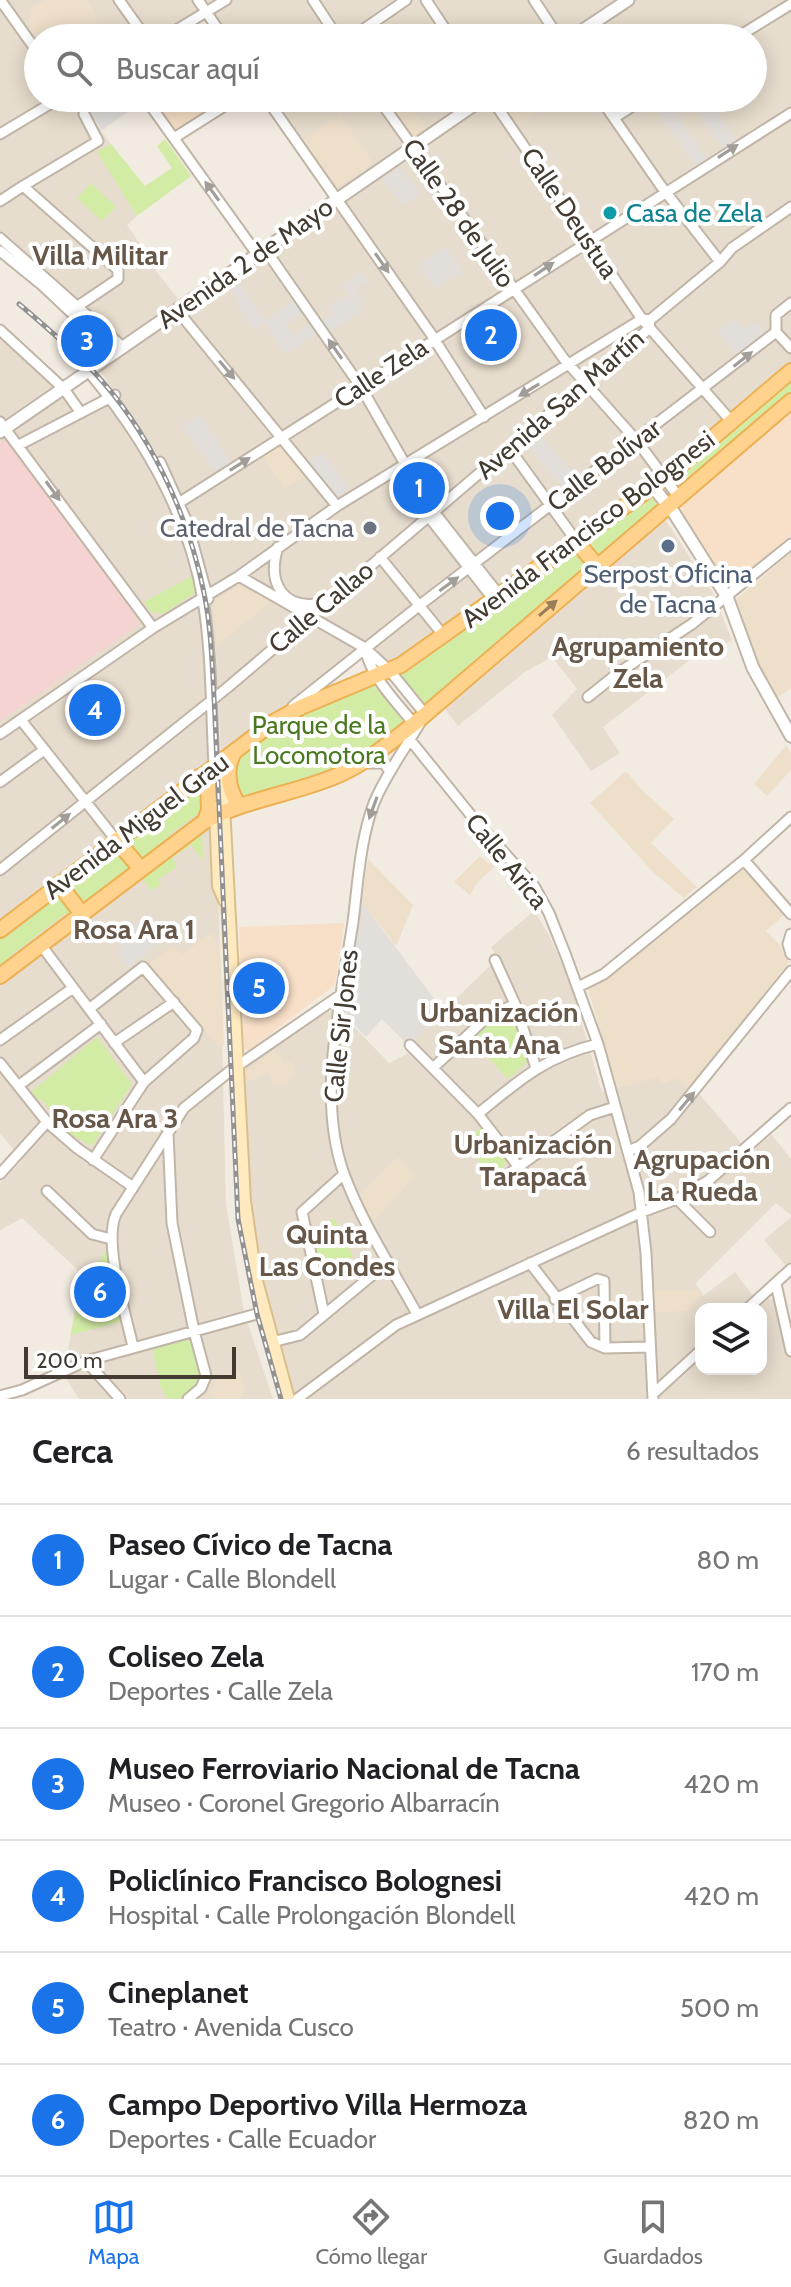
<!DOCTYPE html>
<html lang="es">
<head>
<meta charset="utf-8">
<style>
	:root { --surface:#fff; --page:#f2f2f2; --text:#202124; --muted:#757577; --line:#e0e0e0; --accent:#1a73e8 }
	body { margin:0; font-family:Cabin,sans-serif; background:var(--page); color:var(--text) }
	.controls { position:absolute; right:24px; bottom:24px; display:grid; overflow:hidden; border-radius:16px; box-shadow:0 4px 20px #0003 }
	.controls button { width:72px; height:72px; display:grid; place-items:center; padding:0; border:0; border-bottom:2px solid var(--line); background:var(--surface); color:var(--text); font:40px sans-serif }
	.scale { position:absolute; left:24px; bottom:20px; width:212px; box-sizing:border-box; padding-left:8px; border:4px solid #433b31; border-top:0; font-size:22px; line-height:28px; white-space:nowrap; color:#433b31; -webkit-text-stroke:6px #fff; paint-order:stroke }
	.you { position:absolute; left:500px; top:516px; width:28px; height:28px; margin:-20px; border:6px solid #fff; border-radius:50%; background:#1a73e8; box-shadow:0 0 0 12px #1a73e833 }
	.badge { display:grid; place-items:center; width:52px; height:52px; border-radius:50%; background:var(--accent); color:#fff; font-size:26px; font-weight:700 }
	.pin { position:absolute; translate:-50% -50%; border:4px solid #fff; box-shadow:0 2px 8px #0006 }
	.list { margin:0; padding:0; list-style:none }
	h2 { display:flex; justify-content:space-between; align-items:center; height:104px; margin:0; padding:0 32px; font-size:34px }
	h2 small { font-size:26px; font-weight:400; color:var(--muted) }
	.list li { display:grid; grid-template-columns:52px 1fr auto; gap:24px; align-items:center; box-sizing:border-box; height:112px; padding:0 32px; border-top:2px solid var(--line) }
	.list b { display:block; font-size:30px; white-space:nowrap }
	.list p { margin:0; font-size:26px; white-space:nowrap; color:var(--muted) }
	.list em { font-size:26px; font-style:normal; color:var(--muted) }
	.icon { flex:none; width:44px; height:44px; fill:none; stroke:currentColor; stroke-width:2; stroke-linecap:round; stroke-linejoin:round }
	.map { position:relative; flex:none; width:791px; height:1399px; overflow:hidden }
	.search { position:absolute; background:var(--surface); box-shadow:0 4px 20px #0003; left:24px; right:24px; top:24px; height:88px; display:flex; align-items:center; gap:20px; box-sizing:border-box; padding:0 28px; border-radius:44px; color:var(--muted); font-size:30px }
	.sheet { height:776px; background:var(--surface) }
	nav { display:flex; justify-content:space-around; align-items:center; box-sizing:border-box; height:112px; border-top:2px solid var(--line); background:var(--surface); font-size:22px; color:var(--muted) }
	nav a { display:grid; justify-items:center; gap:4px }
	nav .on { color:var(--accent) }
	.map>svg:first-child { display:block }
</style>
</head>
<body>
<div class="map">
<svg width="791" height="1399" viewBox="0 0 791 1399">
	<rect width="100%" height="100%" fill="#f2ebe1"/>
	<path fill="#e7ddce" fill-rule="evenodd" d="M 0,0 L 791,0 L 791,366 L 680,460 L 390,669 L 361,652 L 225,753 L 221,752 L 216,651 L 207,578 L 184,508 L 162,461 L 100,371 L 124,353 L 0,243 ZM 207,18 L 221,38 L 753,38 L 753,98 L 264,98 L 341,199 L 184,307 L 144,255 L 146,253 L 127,225 L 137,216 L 98,153 L 111,144 L 80,101 L 83,98 L 38,98 L 38,38 L 177,38 Z
		M 0,334 L 58,386 L 78,413 L 113,399 L 176,508 L 205,608 L 215,749 L 226,1204 L 244,1312 L 273,1399 L 79,1399 L 64,1375 L 81,1273 L 22,1218 L 0,1230 L 0,1183 L 23,1160 L 0,1133 Z
		M 665,519 L 713,593 L 732,640 L 706,656 L 699,653 L 603,727 L 620,753 L 591,771 L 552,715 L 577,689 L 552,657 L 525,672 L 458,726 L 443,706 Z
		M 534,911 L 549,935 L 570,983 L 602,1092 L 659,1076 L 677,1077 L 689,1090 L 700,1095 L 749,1152 L 772,1135 L 791,1159 L 791,1215 L 776,1203 L 696,1283 L 703,1296 L 735,1272 L 753,1296 L 773,1299 L 781,1329 L 791,1322 L 791,1399 L 294,1399 L 256,1268 L 248,1208 L 241,1057 L 334,1006 L 389,1063 L 407,1054 L 406,1047 L 498,958 L 491,947 ZM 701,1309 L 761,1309 L 761,1369 L 701,1369 Z
		M 791,1217 L 791,1261 L 786,1266 L 764,1240 Z"/>
	<path fill="#f7dfc8" d="M 140,98 L 234,98 L 168,140 Z
		M 791,412 L 791,535 L 730,585 L 724,584 L 681,510 L 683,502 Z
		M 344,923 L 335,985 L 249,1050 L 244,1049 L 239,927 Z"/>
	<path fill="#eddfc9" d="M 45,0 L 88,0 L 97,15 L 96,28 L 84,38 L 38,38 L 38,41 L 36,34 L 29,30 L 30,8 Z
		M 381,98 L 405,98 L 427,129 L 412,139 Z
		M 500,98 L 545,98 L 549,104 L 517,125 Z
		M 340,114 L 373,163 L 336,189 L 302,141 Z
		M 279,444 L 305,476 L 284,489 L 262,455 Z
		M 791,553 L 791,688 L 776,699 L 764,682 L 734,601 Z
		M 240,584 L 271,602 L 217,645 L 212,603 Z
		M 786,746 L 791,753 L 791,770 L 767,796 L 754,784 Z
		M 626,771 L 642,790 L 674,819 L 651,843 L 697,887 L 684,898 L 654,873 L 590,803 Z
		M 500,854 L 504,857 L 477,883 L 470,895 L 454,882 L 480,856 L 489,864 Z
		M 368,859 L 413,905 L 396,946 L 362,902 Z
		M 741,868 L 746,868 L 785,914 L 766,931 L 779,944 L 789,962 L 689,1090 L 677,1078 L 663,1084 L 659,1077 L 617,1088 L 588,989 L 601,982 Z
		M 211,933 L 220,946 L 224,1044 L 220,1048 L 148,965 L 174,946 L 181,955 Z
		M 275,1049 L 285,1064 L 291,1061 L 296,1073 L 285,1085 L 274,1085 L 269,1072 L 245,1083 L 245,1071 Z
		M 398,1157 L 415,1176 L 373,1221 L 359,1196 Z
		M 698,1289 L 702,1296 L 687,1311 L 654,1312 L 653,1291 Z
		M 239,1370 L 245,1390 L 240,1399 L 215,1399 L 209,1393 L 216,1383 L 215,1377 Z"/>
	<path fill="#f5d3d2" d="M 6,439 L 111,579 L 134,613 L 138,625 L 0,721 L 0,443 Z
		M 93,678 L 124,722 L 97,742 L 66,697 Z"/>
	<path fill="#d2eba5" d="M 165,139 L 191,176 L 137,216 L 97,152 L 111,144 L 145,186 L 172,168 L 157,146 Z
		M 91,183 L 116,207 L 102,221 L 77,198 Z
		M 791,376 L 791,396 L 684,487 L 675,484 L 671,477 Z
		M 649,494 L 659,508 L 599,559 L 582,543 Z
		M 577,550 L 590,564 L 427,706 L 423,706 L 397,676 L 399,671 Z
		M 192,574 L 196,592 L 163,614 L 150,611 L 144,602 L 189,578 Z
		M 372,683 L 401,718 L 404,726 C 348,769 309,780 243,799 L 236,797 L 233,758 L 288,718 Z
		M 200,782 L 207,806 L 199,818 L 196,815 L 169,835 L 171,838 L 142,861 L 136,861 L 125,839 Z
		M 202,830 L 203,860 L 191,845 L 172,858 L 177,867 L 158,879 L 161,884 L 152,891 L 142,878 Z
		M 114,848 L 130,864 L 130,870 L 86,905 L 81,905 L 68,888 L 75,877 L 78,880 L 113,854 Z
		M 58,894 L 74,909 L 69,918 L 65,914 L 10,956 L 13,961 L 0,971 L 0,938 Z
		M 513,1012 L 528,1061 L 508,1079 L 471,1039 L 489,1020 Z
		M 97,1037 L 132,1084 L 92,1146 L 69,1133 L 41,1099 L 38,1100 L 31,1092 Z
		M 482,1126 L 508,1162 L 490,1177 L 466,1143 Z
		M 334,1218 L 353,1256 L 320,1280 L 311,1237 Z
		M 105,1251 L 124,1321 L 71,1335 L 77,1302 Z
		M 193,1335 L 202,1376 L 200,1381 L 180,1399 L 168,1399 L 160,1386 L 152,1347 Z"/>
	<path fill="#e2deda" d="M 84,98 L 134,98 L 138,105 L 102,130 L 80,100 Z
		M 654,98 L 666,98 L 708,161 L 698,168 L 654,106 L 650,100 Z
		M 688,98 L 706,98 L 737,142 L 724,150 Z
		M 400,167 L 420,194 L 403,205 L 382,179 Z
		M 446,245 L 464,274 L 458,278 L 455,275 L 436,289 L 419,266 Z
		M 361,272 L 368,281 L 355,290 L 364,304 L 358,308 L 360,312 L 328,333 L 320,323 L 334,313 L 329,306 L 343,296 L 346,299 L 350,296 L 342,285 Z
		M 237,280 L 266,321 L 295,299 L 304,312 L 286,325 L 293,335 L 311,322 L 318,332 L 285,355 L 264,323 L 254,330 L 237,303 L 238,301 L 228,286 Z
		M 733,317 L 745,330 L 756,322 L 767,334 L 739,357 L 718,332 Z
		M 199,413 L 232,464 L 217,474 L 182,427 Z
		M 536,430 L 570,470 L 574,468 L 582,478 L 565,491 L 524,441 Z
		M 321,452 L 350,489 L 336,498 L 306,463 Z
		M 362,902 L 444,1012 L 406,1047 L 405,1042 L 382,1019 L 366,1037 L 346,1016 Z
		M 148,914 L 166,938 L 128,968 L 117,952 L 122,947 L 116,939 Z"/>
	<g fill="none" stroke-linecap="round" stroke-linejoin="round">
		<g stroke="#c0b5a6" stroke-width="13">
			<path id="minor" d="M 119,0 L 146,38
				M 198,0 L 224,38
				M 313,0 L 338,38
				M 426,0 L 451,38
				M 534,0 L 559,38
				M 1,1 L 38,53
				M 163,38 L 226,0
				M 351,38 L 406,0
				M 736,38 L 791,4
				M 145,98 L 257,254
				M 266,98 L 431,334 L 484,417
				M 378,98 L 564,359 L 637,441 L 678,496
				M 491,98 L 642,319 L 731,421
				M 600,98 L 661,186 L 720,262
				M 614,118 L 645,98
				M 0,134 L 60,98
				M 174,138 L 237,98
				M 23,186 L 98,141 L 84,114
				M 0,201 L 23,186 L 118,270 L 118,279 L 78,306
				M 0,238 L 123,347
				M 265,249 L 361,387 L 405,464
				M 0,251 L 42,285 L 115,354
				M 177,310 L 337,506
				M 0,330 L 64,389 L 81,413
				M 776,332 L 776,315 L 791,303
				M 776,332 L 791,348
				M 89,372 C 143,437 189,515 203,600 C 212,655 211,711 214,766
				M 0,422 L 153,628
				M 19,445 L 115,395
				M 509,448 L 577,542
				M 160,462 L 187,522 L 208,599
				M 174,506 L 791,113
				M 434,512 L 500,596
				M 429,517 L 494,600
				M 278,547 C 267,582 282,611 322,603
				M 380,557 L 444,636
				M 239,576 L 365,648 L 390,671 L 425,714 C 409,744 387,771 374,803 C 360,840 358,883 353,922 C 341,1002 316,1096 344,1174 C 362,1223 392,1268 417,1314
				M 365,648 C 371,678 396,701 414,724 L 413,729
				M 588,697 L 618,673 L 692,624 L 791,544
				M 293,706 L 420,605 L 776,332
				M 21,720 L 116,840
				M 0,734 L 153,628 L 239,576 L 337,506 L 642,319 L 650,320 L 720,262 L 732,248 L 791,207
				M 411,741 L 474,819 L 534,886 L 549,913 L 566,956 L 598,1044 L 639,1192 L 646,1253 L 653,1399
				M 366,763 L 384,763 L 390,772
				M 0,782 L 44,750
				M 744,860 L 791,914
				M 0,870 L 227,688 L 643,334 L 649,328 L 650,320
				M 791,934 L 788,944 L 791,954
				M 41,945 L 144,1082
				M 495,960 L 515,1004 L 536,1068
				M 578,987 L 604,974 L 744,860 L 791,817
				M 89,1009 L 143,967 L 197,1030 L 194,1038 L 144,1082 L 93,1160
				M 0,1040 L 73,988
				M 114,1043 L 174,1002
				M 410,1045 L 478,1114 L 518,1166
				M 0,1063 L 47,1122 L 77,1148 L 133,1187
				M 433,1068 L 486,1018 L 515,1004
				M 18,1086 L 101,1024
				M 478,1114 C 518,1081 546,1056 598,1044
				M 168,1133 L 172,1223 L 194,1331 L 206,1376 L 201,1388 L 188,1399
				M 628,1151 L 640,1146 L 671,1119 L 791,971
				M 0,1174 L 47,1122
				M 499,1181 L 590,1115 L 615,1107
				M 47,1191 L 92,1234 L 111,1239
				M 677,1199 L 710,1232
				M 530,1263 L 591,1342 L 605,1348 L 650,1347
				M 776,1284 L 791,1351
				M 555,1299 L 597,1279 L 604,1281 L 605,1348
				M 747,1309 L 791,1269
				M 324,1314 L 302,1212 L 344,1174
				M 272,1342 L 300,1335 L 388,1262
				M 133,1347 C 126,1314 103,1244 116,1214 L 184,1108 L 230,1071 L 342,994
				M 86,1361 L 120,1399
				M 653,1394 L 701,1350
				M 0,1396 L 22,1390 L 86,1361 L 264,1312
				M 297,1399 L 396,1325 L 642,1212 L 677,1199 L 709,1180 L 791,1108"/>
		</g>
		<g stroke="#c0b5a6" stroke-width="15">
			<path id="tertiary" d="M 571,38 L 628,0
				M 0,432 L 484,98
				M 653,487 L 674,513 L 727,597 L 753,668 L 791,736"/>
		</g>
		<g stroke="#d9bf8d" stroke-width="16">
			<path id="secondary" d="M 221,768 L 244,1201 L 255,1277 L 288,1399
				M 216,808 L 219,886 L 225,900"/>
		</g>
		<g stroke="#edb053" stroke-width="18">
			<path id="primary" d="M 577,542 L 597,566
				M 235,751 C 224,767 228,790 239,805
				M 199,777 L 208,782 L 209,810 L 205,821
				M 116,840 L 141,869
				M 59,884 L 82,914
				M 0,930 L 272,723 L 301,707 L 401,665 L 669,475 L 791,371
				M 0,976 L 205,821 C 247,799 293,794 336,776 C 365,764 388,744 414,724 L 791,401"/>
		</g>
		<use href="#minor" stroke="#fff" stroke-width="9"/>
		<use href="#tertiary" stroke="#fff" stroke-width="11"/>
		<use href="#secondary" stroke="#ffe9be" stroke-width="12"/>
		<use href="#primary" stroke="#ffd38d" stroke-width="14"/>
		<g stroke="#929292" stroke-width="5">
			<path id="rail" d="M 19,304 C 44,325 69,347 92,370 C 149,430 188,513 204,593 C 211,627 212,663 214,697 L 238,1219 L 257,1314 L 281,1399"/>
		</g>
		<use href="#rail" stroke="#fff" stroke-width="2" stroke-dasharray="6" stroke-linecap="butt"/>
	</g>
	<defs><path id="oneway-solid" d="M-6-.8H1V-3.2L6.5 0L1 3.2V.8H-6Z" transform="scale(2)"/></defs>
	<g fill="#a19d98">
		<use href="#oneway-solid" transform="translate(728 151) rotate(-33)"/>
		<use href="#oneway-solid" transform="translate(212 191) rotate(-126)"/>
		<use href="#oneway-solid" transform="translate(382 263) rotate(55)"/>
		<use href="#oneway-solid" transform="translate(544 269) rotate(-34)"/>
		<use href="#oneway-solid" transform="translate(335 349) rotate(-125)"/>
		<use href="#oneway-solid" transform="translate(743 359) rotate(-38)"/>
		<use href="#oneway-solid" transform="translate(227 370) rotate(50)"/>
		<use href="#oneway-solid" transform="translate(529 390) rotate(149)"/>
		<use href="#oneway-solid" transform="translate(240 464) rotate(-32)"/>
		<use href="#oneway-solid" transform="translate(53 491) rotate(54)"/>
		<use href="#oneway-solid" transform="translate(449 584) rotate(-36)"/>
		<use href="#oneway-solid" transform="translate(373 808) rotate(110)"/>
		<use href="#oneway-solid" transform="translate(61 821) rotate(-39)"/>
		<use href="#oneway-solid" transform="translate(687 1101) rotate(-50)"/>
	</g>
	<use fill="#987f5a" href="#oneway-solid" transform="translate(548 608) rotate(-41)"/>
	<circle fill="#0f9aa8" stroke="#fff" stroke-width="3" cx="610" cy="213" r="8"/>
	<circle fill="#6b7280" stroke="#fff" stroke-width="3" cx="370" cy="528" r="8"/>
	<circle fill="#5c6f8a" stroke="#fff" stroke-width="3" cx="668" cy="546" r="8"/>
	<g text-anchor="middle" dominant-baseline="central" stroke-width="8" stroke-linejoin="round" paint-order="stroke">
		<g font-size="26" fill="#433b31" stroke="#fff">
			<text transform="translate(459 213) rotate(55)">Calle 28 de Julio</text>
			<text transform="translate(570 213) rotate(56)">Calle Deustua</text>
			<text transform="translate(245 263) rotate(-35)">Avenida 2 de Mayo</text>
			<text transform="translate(381 373) rotate(-33)">Calle Zela</text>
			<text transform="translate(560 404) rotate(-41)">Avenida San Martín</text>
			<text transform="translate(604 465) rotate(-37)">Calle Bolívar</text>
			<text transform="translate(588 529) rotate(-37)">Avenida Francisco Bolognesi</text>
			<text transform="translate(321 607) rotate(-40)">Calle Callao</text>
			<text transform="translate(136 826) rotate(-37)">Avenida Miguel Grau</text>
			<text transform="translate(507 861) rotate(51)">Calle Arica</text>
			<text transform="translate(341 1026) rotate(-84)">Calle Sir Jones</text>
		</g>
		<g font-size="26" fill="#0d838f" stroke="#fff" text-anchor="start">
			<text x="626" y="213">Casa de Zela</text>
		</g>
		<g font-size="26" fill="#5b616d" stroke="#fff" text-anchor="end">
			<text x="354" y="528">Catedral de Tacna</text>
		</g>
		<g font-size="26" fill="#4e5e75" stroke="#fff">
			<text x="668" y="574">Serpost Oficina<tspan x="668" dy="30">de Tacna</tspan></text>
		</g>
		<g font-size="26" fill="#4b7921" stroke="#fff">
			<text x="319" y="725">Parque de la<tspan x="319" dy="30">Locomotora</tspan></text>
		</g>
		<g font-size="28" font-weight="bold" fill="#675748" stroke="#fff">
			<text x="100" y="255">Villa Militar</text>
			<text x="638" y="646">Agrupamiento<tspan x="638" dy="32">Zela</tspan></text>
			<text x="134" y="929">Rosa Ara 1</text>
			<text x="499" y="1012">Urbanización<tspan x="499" dy="32">Santa Ana</tspan></text>
			<text x="115" y="1118">Rosa Ara 3</text>
			<text x="533" y="1144">Urbanización<tspan x="533" dy="32">Tarapacá</tspan></text>
			<text x="702" y="1159">Agrupación<tspan x="702" dy="32">La Rueda</tspan></text>
			<text x="327" y="1234">Quinta<tspan x="327" dy="32">Las Condes</tspan></text>
			<text x="573" y="1309">Villa El Solar</text>
		</g>
	</g>
</svg>
<div class="controls">
<button><svg class="icon" aria-label="layers" viewBox="0 0 24 24"><path d="M12 4l9 5-9 5-9-5zM3 14l9 5 9-5"/></svg></button>
</div>
<div class="scale">200 m</div>
<div class="you"></div>
<div class="pin badge" style="left:419px;top:488px">1</div>
<div class="pin badge" style="left:491px;top:335px">2</div>
<div class="pin badge" style="left:87px;top:341px">3</div>
<div class="pin badge" style="left:95px;top:710px">4</div>
<div class="pin badge" style="left:259px;top:988px">5</div>
<div class="pin badge" style="left:100px;top:1292px">6</div>
<div class="search"><svg class="icon" aria-label="search" viewBox="0 0 24 24"><circle cx="10" cy="10" r="6"/><path d="M15 15l6 6"/></svg>Buscar aquí</div>
</div>
<section class="sheet">
<h2>Cerca<small>6 resultados</small></h2>
<ul class="list">
<li><span class="badge">1</span><div><b>Paseo Cívico de Tacna</b><p>Lugar · Calle Blondell</p></div><em>80 m</em></li>
<li><span class="badge">2</span><div><b>Coliseo Zela</b><p>Deportes · Calle Zela</p></div><em>170 m</em></li>
<li><span class="badge">3</span><div><b>Museo Ferroviario Nacional de Tacna</b><p>Museo · Coronel Gregorio Albarracín</p></div><em>420 m</em></li>
<li><span class="badge">4</span><div><b>Policlínico Francisco Bolognesi</b><p>Hospital · Calle Prolongación Blondell</p></div><em>420 m</em></li>
<li><span class="badge">5</span><div><b>Cineplanet</b><p>Teatro · Avenida Cusco</p></div><em>500 m</em></li>
<li><span class="badge">6</span><div><b>Campo Deportivo Villa Hermoza</b><p>Deportes · Calle Ecuador</p></div><em>820 m</em></li>
</ul>
</section>
<nav>
<a class="on"><svg class="icon" aria-label="map" viewBox="0 0 24 24"><path d="M3 6l6-2 6 2 6-2v14l-6 2-6-2-6 2zM9 4v14M15 6v14"/></svg>Mapa</a>
<a><svg class="icon" aria-label="directions" viewBox="0 0 24 24"><path d="M12 3l9 9-9 9-9-9zM9 14v-3h6M13 9l2 2-2 2"/></svg>Cómo llegar</a>
<a><svg class="icon" aria-label="saved" viewBox="0 0 24 24"><path d="M7 4h10v16l-5-4-5 4z"/></svg>Guardados</a>
</nav>
</body>
</html>
